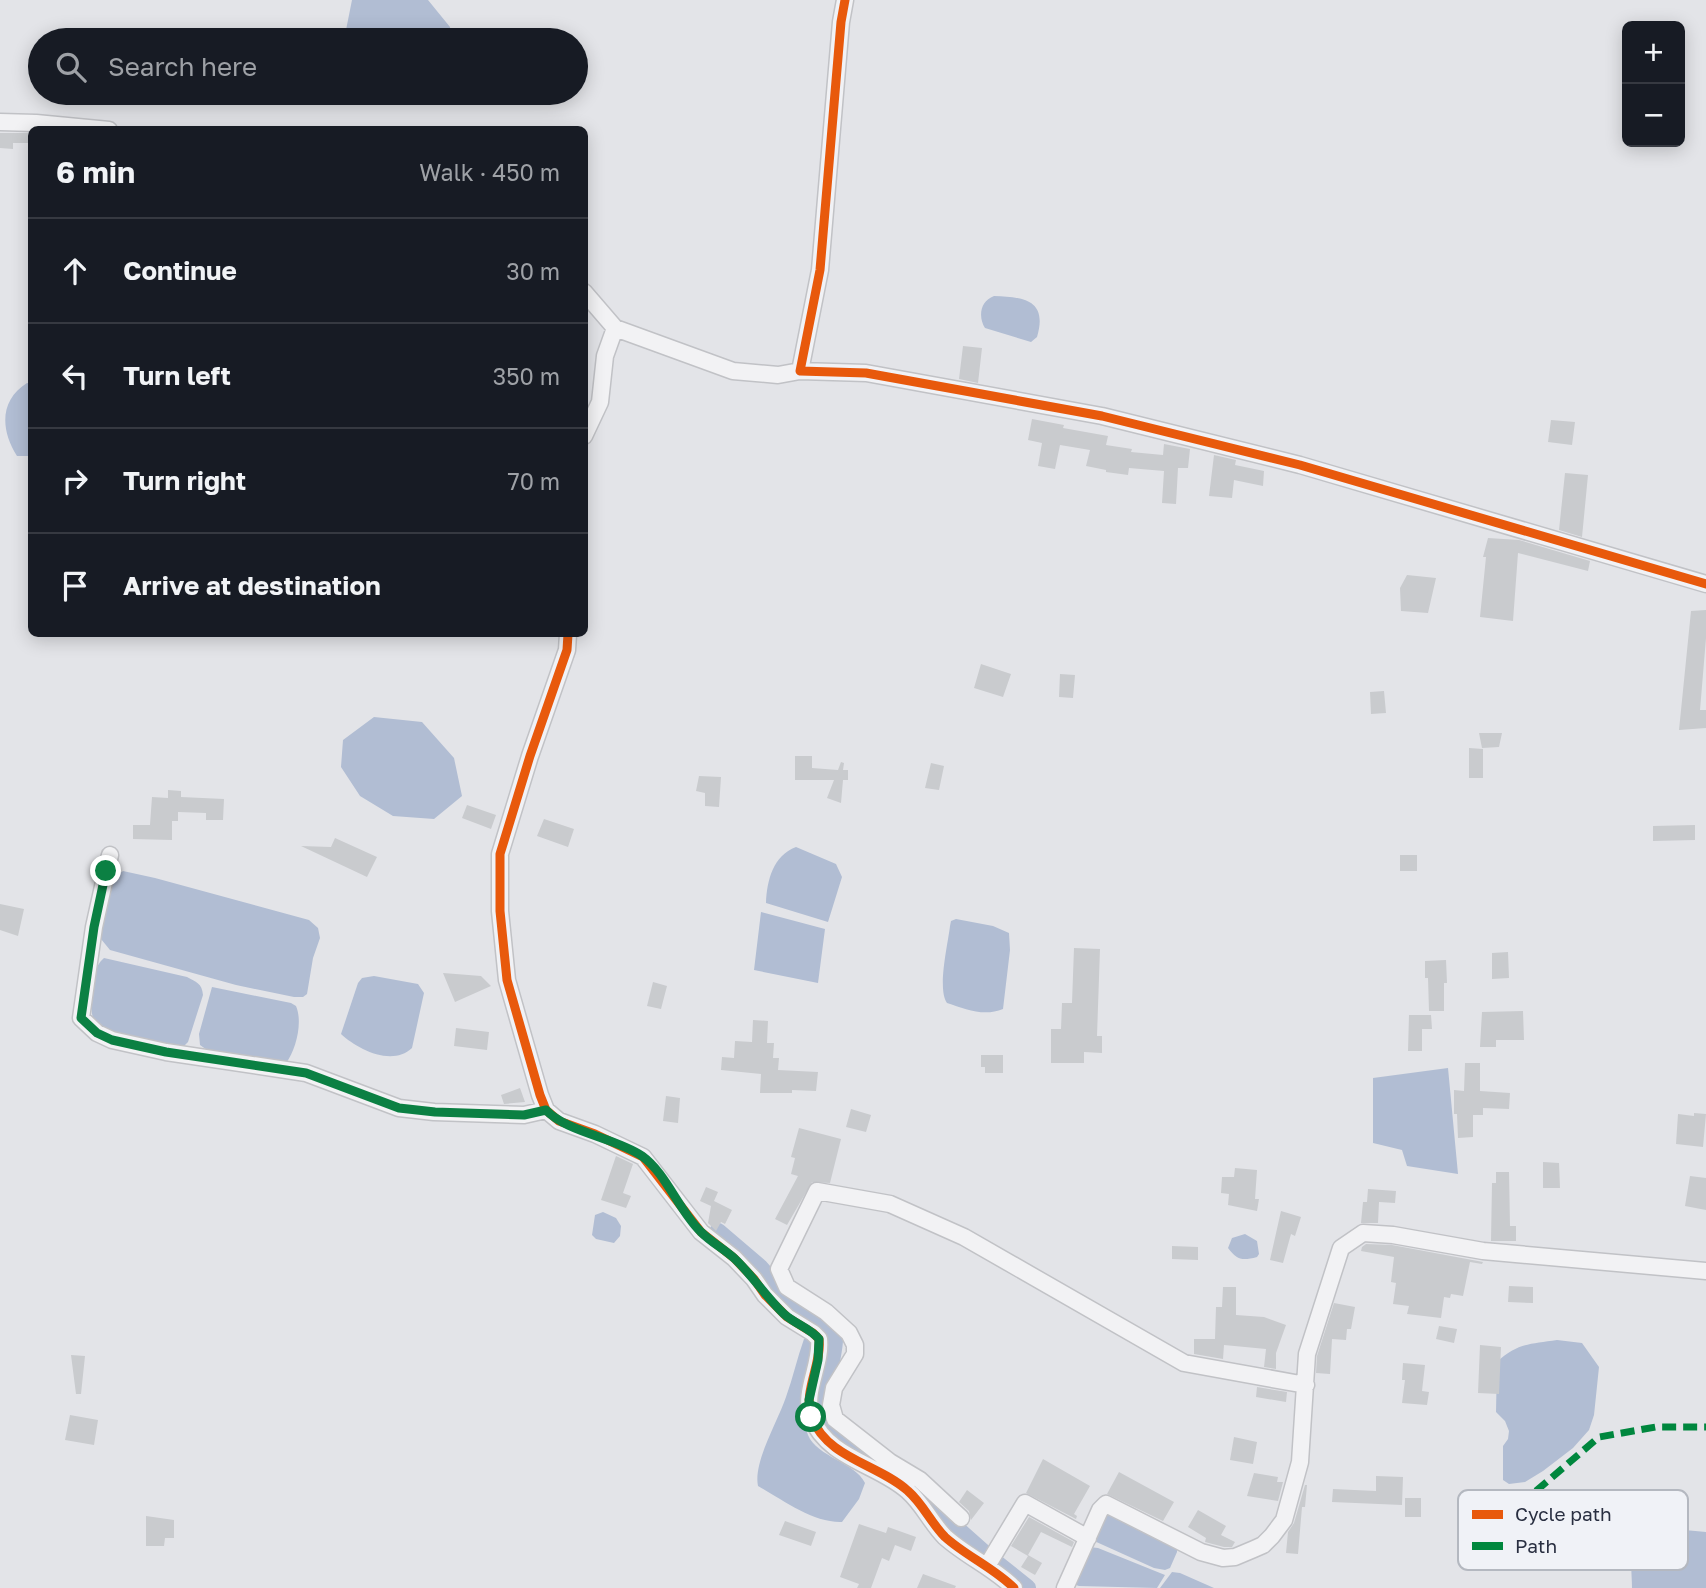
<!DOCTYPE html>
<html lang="en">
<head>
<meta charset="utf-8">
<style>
	:root { --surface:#171b24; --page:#20242c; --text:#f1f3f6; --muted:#9ea1a6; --line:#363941 }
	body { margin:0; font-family:"Golos Text",sans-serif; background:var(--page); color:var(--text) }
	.controls { position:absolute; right:21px; top:21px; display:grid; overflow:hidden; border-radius:10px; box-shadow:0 4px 18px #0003 }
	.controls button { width:63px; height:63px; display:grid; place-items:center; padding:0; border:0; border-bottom:2px solid var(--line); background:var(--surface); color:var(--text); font:35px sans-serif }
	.stop { position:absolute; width:21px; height:21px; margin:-16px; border:5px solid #0b8043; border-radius:50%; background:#fff }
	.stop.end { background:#0b8043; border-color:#fff; box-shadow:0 2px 7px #0008 }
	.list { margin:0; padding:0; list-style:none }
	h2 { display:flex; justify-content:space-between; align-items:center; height:91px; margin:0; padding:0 28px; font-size:30px }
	h2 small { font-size:23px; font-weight:400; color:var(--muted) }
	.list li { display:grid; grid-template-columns:46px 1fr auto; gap:21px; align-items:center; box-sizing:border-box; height:105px; padding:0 28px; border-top:2px solid var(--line) }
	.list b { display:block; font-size:26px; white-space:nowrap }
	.list em { font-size:23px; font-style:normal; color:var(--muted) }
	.icon { flex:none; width:38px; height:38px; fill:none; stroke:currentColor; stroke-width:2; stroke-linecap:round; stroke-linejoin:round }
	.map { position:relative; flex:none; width:1706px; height:1588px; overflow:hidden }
	.search { position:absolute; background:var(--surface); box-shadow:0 4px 18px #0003; left:28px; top:28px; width:560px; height:77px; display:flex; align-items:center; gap:18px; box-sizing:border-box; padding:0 24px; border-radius:38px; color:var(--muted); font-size:26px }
	.panel { position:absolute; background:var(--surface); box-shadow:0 4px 18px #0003; left:28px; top:126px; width:560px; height:511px; border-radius:10px }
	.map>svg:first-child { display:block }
</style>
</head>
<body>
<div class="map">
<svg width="1706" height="1588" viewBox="0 0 1706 1588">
	<rect width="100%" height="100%" fill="#e3e4e8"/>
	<path fill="#b1bdd3" d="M 352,0 L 428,0 L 450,27 L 451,40 L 344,40 Z
		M 358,93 L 441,93 L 437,103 L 383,102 Z
		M 994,296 C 1024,297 1048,300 1037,337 L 1031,342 L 985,328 C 978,317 980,301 994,296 Z
		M 27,383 L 32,384 L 31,456 L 17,456 C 0,429 0,400 27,383 Z
		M 374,717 L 422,722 L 454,758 L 462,796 L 434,819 L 393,816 L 360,796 L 341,767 L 343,740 Z
		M 796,847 L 836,864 L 842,877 L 828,922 L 766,903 C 767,880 773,856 796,847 Z
		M 123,871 L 155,878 L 309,920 L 318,928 L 320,938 L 313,958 L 307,994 L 303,997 L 294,997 L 236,985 L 110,950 L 101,939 L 102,922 L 114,878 Z
		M 761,912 L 825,929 L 818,983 L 754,970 Z
		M 956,919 L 993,926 L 1009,933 L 1010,950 L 1003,1009 C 984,1017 965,1009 947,1003 C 937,989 948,944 950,926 L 951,921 Z
		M 104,958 L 187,977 C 196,982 202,983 203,995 L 188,1042 L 184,1046 L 177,1046 L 106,1031 L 94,1023 C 89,1006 89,970 104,958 Z
		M 374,976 L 418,984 L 424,993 L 412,1048 C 392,1067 357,1049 341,1034 L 358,983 L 362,978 Z
		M 212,987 L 291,1003 L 296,1006 C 303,1022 296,1050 286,1063 L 272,1063 L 207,1050 L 200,1045 L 199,1034 Z
		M 1448,1068 L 1458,1174 L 1407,1166 L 1402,1150 L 1373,1143 L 1373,1078 Z
		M 603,1212 L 616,1218 L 621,1226 L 620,1236 L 614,1243 L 596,1239 L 592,1235 L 595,1215 Z
		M 1245,1234 L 1257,1241 L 1259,1254 L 1257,1257 C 1242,1261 1237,1260 1228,1248 L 1232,1238 Z
		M 804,1339 L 809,1339 C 820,1360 795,1404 808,1435 C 817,1457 855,1462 865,1483 L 859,1499 L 842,1522 C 813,1523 783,1500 758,1486 C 753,1462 778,1421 786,1397 C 793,1378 797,1358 804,1339 Z
		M 1557,1340 L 1582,1343 L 1599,1367 L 1594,1415 L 1589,1430 L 1573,1448 L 1543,1471 L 1525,1482 L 1509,1484 L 1503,1480 L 1503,1446 L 1508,1439 L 1509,1431 L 1505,1421 L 1496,1412 L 1497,1362 C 1517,1343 1531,1344 1557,1340 Z
		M 1106,1511 L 1177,1548 L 1177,1552 L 1170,1568 L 1165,1570 L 1154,1568 L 1092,1540 Z
		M 1652,1527 L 1706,1532 L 1706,1588 L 1632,1588 C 1632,1565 1625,1536 1652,1527 Z
		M 1089,1547 L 1098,1548 L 1165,1575 L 1157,1588 L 1079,1586 L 1073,1584 Z
		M 1172,1572 L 1180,1573 L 1214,1588 L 1160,1588 Z"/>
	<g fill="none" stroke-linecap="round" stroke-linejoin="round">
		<path stroke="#b1bdd3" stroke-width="18" d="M 718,1232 L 759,1267 L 792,1305 L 827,1331 L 834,1341 C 832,1370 816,1401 833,1427 L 885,1469 L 924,1496 L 943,1517 L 988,1557 L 1027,1588"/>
	</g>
	<path fill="#c9cbce" d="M 0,133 L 32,133 L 32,143 L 13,143 L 13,149 L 0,148 Z
		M 963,346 L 982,348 L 978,383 L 959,379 Z
		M 1032,419 L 1064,425 L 1063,428 L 1108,436 L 1106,445 L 1132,449 L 1131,452 L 1163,455 L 1164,444 L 1190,449 L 1188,468 L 1178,468 L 1176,504 L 1162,503 L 1164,471 L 1129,468 L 1128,475 L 1106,472 L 1106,470 L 1086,466 L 1090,450 L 1060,445 L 1055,469 L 1038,466 L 1042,443 L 1028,440 Z
		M 1551,420 L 1575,422 L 1572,445 L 1548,442 Z
		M 1214,455 L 1236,460 L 1235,465 L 1264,471 L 1263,486 L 1234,480 L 1232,498 L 1209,496 Z
		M 1565,473 L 1588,475 L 1582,537 L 1559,530 Z
		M 1488,538 L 1519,540 L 1590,561 L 1588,571 L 1518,553 L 1513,621 L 1480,617 L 1486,557 L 1483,557 Z
		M 1407,575 L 1436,578 L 1428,613 L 1401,611 L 1400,588 Z
		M 1706,610 L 1706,638 L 1700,710 L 1706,710 L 1706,728 L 1679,730 L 1691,611 Z
		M 981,664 L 1011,674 L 1003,697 L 974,688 Z
		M 1060,674 L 1075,675 L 1073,698 L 1059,697 Z
		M 1384,691 L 1386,713 L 1371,714 L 1370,692 Z
		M 1479,733 L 1502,733 L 1499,747 L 1482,748 Z
		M 1469,748 L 1483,749 L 1483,778 L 1469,778 Z
		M 795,756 L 812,756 L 812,768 L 838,770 L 841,762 L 844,763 L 843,770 L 848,770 L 848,780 L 843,780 L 841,803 L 827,798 L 834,780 L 795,780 Z
		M 931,763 L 944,766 L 939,790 L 925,788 Z
		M 699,776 L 721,777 L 719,807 L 705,806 L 705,793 L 696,791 Z
		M 168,790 L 181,791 L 181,797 L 224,799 L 223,820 L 206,820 L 206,813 L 178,812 L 178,821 L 172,821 L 172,840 L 133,839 L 133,825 L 150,825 L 152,797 L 168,798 Z
		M 467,805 L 496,815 L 491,829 L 462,818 Z
		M 544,819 L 574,829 L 568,847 L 537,836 Z
		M 1695,825 L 1695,840 L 1653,841 L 1653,826 Z
		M 335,838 L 377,857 L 367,877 L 301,846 L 331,847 Z
		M 1400,855 L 1417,855 L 1417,871 L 1400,871 Z
		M 0,904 L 24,909 L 18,936 L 0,930 Z
		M 1074,948 L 1100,949 L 1097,1036 L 1102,1036 L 1102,1053 L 1084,1052 L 1084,1063 L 1051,1063 L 1051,1029 L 1061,1029 L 1062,1003 L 1072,1003 Z
		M 1508,952 L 1509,978 L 1492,979 L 1492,953 Z
		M 1446,960 L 1447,983 L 1444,983 L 1444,1011 L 1429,1011 L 1428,978 L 1425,978 L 1425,961 Z
		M 443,973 L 481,976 L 491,986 L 455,1002 Z
		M 653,982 L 667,986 L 661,1009 L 647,1006 Z
		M 1523,1011 L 1524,1040 L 1496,1040 L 1496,1047 L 1480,1047 L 1482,1012 Z
		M 1409,1015 L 1431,1015 L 1432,1029 L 1422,1029 L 1422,1051 L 1408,1051 Z
		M 753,1020 L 768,1021 L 767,1043 L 774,1043 L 773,1058 L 779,1058 L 778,1070 L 818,1072 L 816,1091 L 792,1090 L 792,1093 L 760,1093 L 761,1074 L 721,1070 L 722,1057 L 734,1058 L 735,1041 L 752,1042 Z
		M 456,1028 L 489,1032 L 487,1050 L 454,1046 Z
		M 981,1055 L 1003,1055 L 1003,1073 L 985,1073 L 985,1067 L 981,1067 Z
		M 1465,1063 L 1480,1063 L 1480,1091 L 1510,1093 L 1509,1109 L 1483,1108 L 1483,1115 L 1473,1115 L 1473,1137 L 1458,1138 L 1457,1114 L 1454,1114 L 1454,1090 L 1464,1091 Z
		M 520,1088 L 525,1102 L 504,1104 L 501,1095 Z
		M 666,1096 L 680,1098 L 678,1123 L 663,1121 Z
		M 851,1109 L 871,1115 L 866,1132 L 846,1127 Z
		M 1694,1113 L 1706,1114 L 1703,1147 L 1676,1144 L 1678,1114 L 1694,1116 Z
		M 799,1128 L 841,1139 L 830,1183 L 812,1182 L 787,1225 L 775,1219 L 798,1176 L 791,1174 L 795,1158 L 791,1157 Z
		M 616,1156 L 633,1164 L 623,1193 L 631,1196 L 626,1208 L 601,1200 Z
		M 1543,1162 L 1559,1163 L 1560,1188 L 1543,1188 Z
		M 1235,1168 L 1257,1170 L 1255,1199 L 1259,1199 L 1257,1211 L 1228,1205 L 1229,1194 L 1221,1193 L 1222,1177 L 1234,1177 Z
		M 1496,1172 L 1509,1172 L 1510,1226 L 1516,1226 L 1516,1241 L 1491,1241 L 1492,1183 L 1496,1183 Z
		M 1690,1176 L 1706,1178 L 1706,1210 L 1685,1206 Z
		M 706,1187 L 718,1192 L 714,1201 L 732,1210 L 725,1224 L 721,1222 L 716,1231 L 708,1223 L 711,1206 L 700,1201 Z
		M 1368,1189 L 1396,1191 L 1395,1203 L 1379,1202 L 1378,1223 L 1361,1223 L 1363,1202 L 1367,1202 Z
		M 1281,1211 L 1301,1217 L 1295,1236 L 1291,1234 L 1283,1263 L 1270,1260 Z
		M 1366,1244 L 1392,1245 L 1483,1262 L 1482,1264 L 1470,1262 L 1463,1296 L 1451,1294 L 1450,1298 L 1444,1297 L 1441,1318 L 1407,1314 L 1409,1306 L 1393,1304 L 1396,1283 L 1391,1282 L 1394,1257 L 1361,1251 L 1362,1247 Z
		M 1172,1246 L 1198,1247 L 1198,1260 L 1172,1259 Z
		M 1509,1286 L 1533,1287 L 1533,1303 L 1508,1302 Z
		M 1223,1287 L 1236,1287 L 1236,1315 L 1264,1317 L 1286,1325 L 1276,1353 L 1276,1369 L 1264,1367 L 1266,1349 L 1224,1345 L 1223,1359 L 1194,1354 L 1194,1339 L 1215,1339 L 1216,1307 L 1222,1307 Z
		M 1334,1303 L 1355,1307 L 1351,1329 L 1347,1329 L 1346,1340 L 1332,1339 L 1330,1374 L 1316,1373 L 1317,1356 Z
		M 1439,1326 L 1457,1329 L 1454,1343 L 1436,1339 Z
		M 1480,1345 L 1501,1347 L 1499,1394 L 1478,1393 Z
		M 71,1355 L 85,1356 L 81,1394 L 76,1394 Z
		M 1403,1363 L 1425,1365 L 1422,1391 L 1429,1392 L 1427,1405 L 1402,1403 L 1405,1380 L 1402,1380 Z
		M 1257,1387 L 1287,1392 L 1286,1402 L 1256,1397 Z
		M 70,1415 L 98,1420 L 94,1445 L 65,1440 Z
		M 1234,1437 L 1257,1442 L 1253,1464 L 1230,1460 Z
		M 1043,1459 L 1090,1486 L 1074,1514 L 1077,1516 L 1076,1519 L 1026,1493 Z
		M 1119,1472 L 1174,1502 L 1163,1521 L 1107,1494 Z
		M 1254,1473 L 1278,1477 L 1277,1482 L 1283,1482 L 1278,1501 L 1247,1496 Z
		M 1376,1476 L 1403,1477 L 1402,1505 L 1332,1502 L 1333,1489 L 1376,1491 Z
		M 1305,1485 L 1307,1485 L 1305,1507 L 1302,1507 L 1298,1554 L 1286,1553 L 1288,1532 L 1294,1523 Z
		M 967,1490 L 984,1503 L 971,1520 L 969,1511 L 959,1502 Z
		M 1405,1498 L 1421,1498 L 1421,1517 L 1405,1517 Z
		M 1198,1510 L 1226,1526 L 1221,1535 L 1235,1542 L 1232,1547 L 1224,1547 L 1205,1542 L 1206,1538 L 1188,1527 Z
		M 146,1516 L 174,1520 L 174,1538 L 165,1538 L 164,1546 L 146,1546 Z
		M 1029,1517 L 1074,1542 L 1072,1547 L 1041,1532 L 1028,1555 L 1042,1563 L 1035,1575 L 1021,1567 L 1028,1556 L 1011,1546 Z
		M 785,1521 L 816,1532 L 811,1546 L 779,1535 Z
		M 859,1524 L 886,1533 L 888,1527 L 916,1537 L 911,1551 L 895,1545 L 889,1561 L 882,1558 L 871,1588 L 857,1588 L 859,1584 L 840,1577 Z
		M 923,1574 L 956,1586 L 955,1588 L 917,1588 Z"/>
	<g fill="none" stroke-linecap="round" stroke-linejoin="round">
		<g stroke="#c1c2c6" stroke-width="19">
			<path id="street" d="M 845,0 L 841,22 L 820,270 L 800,371 L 866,373 L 1102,416 L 1300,465 L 1706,584
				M 0,122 L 36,123 L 109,130
				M 584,292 L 615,328 L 733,371 L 778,375 L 800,371
				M 584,436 L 600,402 L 605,356 L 615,328
				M 568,634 L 567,650 L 530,756 L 500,854 L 500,911 L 507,980 L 540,1095 L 546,1110 L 559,1121 L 595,1134 L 643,1157 L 701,1232 L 734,1258 L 754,1279 L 765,1295 L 787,1317 L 813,1333 L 819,1339 C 822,1365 802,1392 812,1418 C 827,1458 880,1465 908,1491 C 923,1504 931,1523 945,1537 C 966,1556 994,1568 1014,1588
				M 110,855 L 94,927 L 81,1018 L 97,1033 L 112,1040 L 166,1052 L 306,1073 L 399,1108 L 434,1112 L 524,1115 L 546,1110
				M 961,1518 L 920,1480 L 890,1462 L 835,1419 L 831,1405 L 834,1388 L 855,1354 L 855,1345 L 849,1333 L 826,1312 L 787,1287 L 779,1269 L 817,1191 L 890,1204 L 964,1237 L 1184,1363 L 1306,1385
				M 987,1566 L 1025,1503 L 1088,1538
				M 1065,1588 L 1100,1510 L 1106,1504 L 1201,1552 L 1223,1558 L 1235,1557 L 1254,1549 L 1263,1545 L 1272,1536 L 1284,1520 L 1300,1462 L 1307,1354 L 1341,1248 L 1363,1233 L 1393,1235 L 1483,1251 L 1706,1271"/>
		</g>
		<use href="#street" stroke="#f2f2f4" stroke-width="16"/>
		<path stroke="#00873e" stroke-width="7" stroke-dasharray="14 7" stroke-linecap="butt" d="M 1536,1491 L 1599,1437 L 1656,1427 L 1706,1427"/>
		<g stroke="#f0f2f7" stroke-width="13">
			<path id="cycleway" d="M 845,0 L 841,22 L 820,270 L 800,371 L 866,373 L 1102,416 L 1300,465 L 1706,584
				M 568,634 L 567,650 L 530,756 L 500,854 L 500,911 L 507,980 L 540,1095 L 546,1110 L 559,1121 L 595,1134 L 643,1157 L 701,1232 L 734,1258 L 754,1279 L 765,1295 L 787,1317 L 813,1333 L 819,1339 C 822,1365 802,1392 812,1418 C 827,1458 880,1465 908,1491 C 923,1504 931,1523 945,1537 C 966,1556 994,1568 1014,1588"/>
		</g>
		<use href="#cycleway" stroke="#e8590c" stroke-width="9"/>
	</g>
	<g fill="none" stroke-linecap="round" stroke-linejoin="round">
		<path stroke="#0b8043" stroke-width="9" d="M 106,871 L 94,927 L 81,1018 L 97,1033 L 112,1040 L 166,1052 L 306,1073 L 399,1108 L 435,1112 L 524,1115 L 546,1110 C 566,1132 616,1138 642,1156 C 666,1173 679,1211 701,1232 C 711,1242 724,1249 735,1259 C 753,1276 766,1297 784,1314 C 795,1324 810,1328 819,1339 L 818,1360 L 809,1400 L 811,1417"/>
	</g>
	<rect x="1458" y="1490" width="230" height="80" rx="10" fill="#f0f2f7" stroke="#b4b8c0" stroke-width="2"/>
	<rect x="1472" y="1510" width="31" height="9" fill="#e8590c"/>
	<rect x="1472" y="1542" width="31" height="8" fill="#00873e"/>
	<g font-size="19" fill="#292f41">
		<text x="1515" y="1521">Cycle path</text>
		<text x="1515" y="1553">Path</text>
	</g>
</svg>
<div class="controls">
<button>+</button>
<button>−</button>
</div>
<div class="stop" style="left:811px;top:1417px"></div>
<div class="stop end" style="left:106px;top:871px"></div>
<div class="search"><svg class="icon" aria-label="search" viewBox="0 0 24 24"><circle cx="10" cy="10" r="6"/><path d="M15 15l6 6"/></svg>Search here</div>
<section class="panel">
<h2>6 min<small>Walk · 450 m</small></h2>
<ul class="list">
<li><svg class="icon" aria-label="ahead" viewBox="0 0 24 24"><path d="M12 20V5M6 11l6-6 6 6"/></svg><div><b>Continue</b></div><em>30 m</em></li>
<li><svg class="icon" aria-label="left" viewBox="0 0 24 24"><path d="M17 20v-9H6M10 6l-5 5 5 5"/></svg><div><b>Turn left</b></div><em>350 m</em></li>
<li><svg class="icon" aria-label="right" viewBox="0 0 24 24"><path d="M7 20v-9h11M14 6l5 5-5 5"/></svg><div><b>Turn right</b></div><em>70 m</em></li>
<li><svg class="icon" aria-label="arrive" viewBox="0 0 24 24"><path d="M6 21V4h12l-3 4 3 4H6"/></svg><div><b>Arrive at destination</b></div></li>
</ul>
</section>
</div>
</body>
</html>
